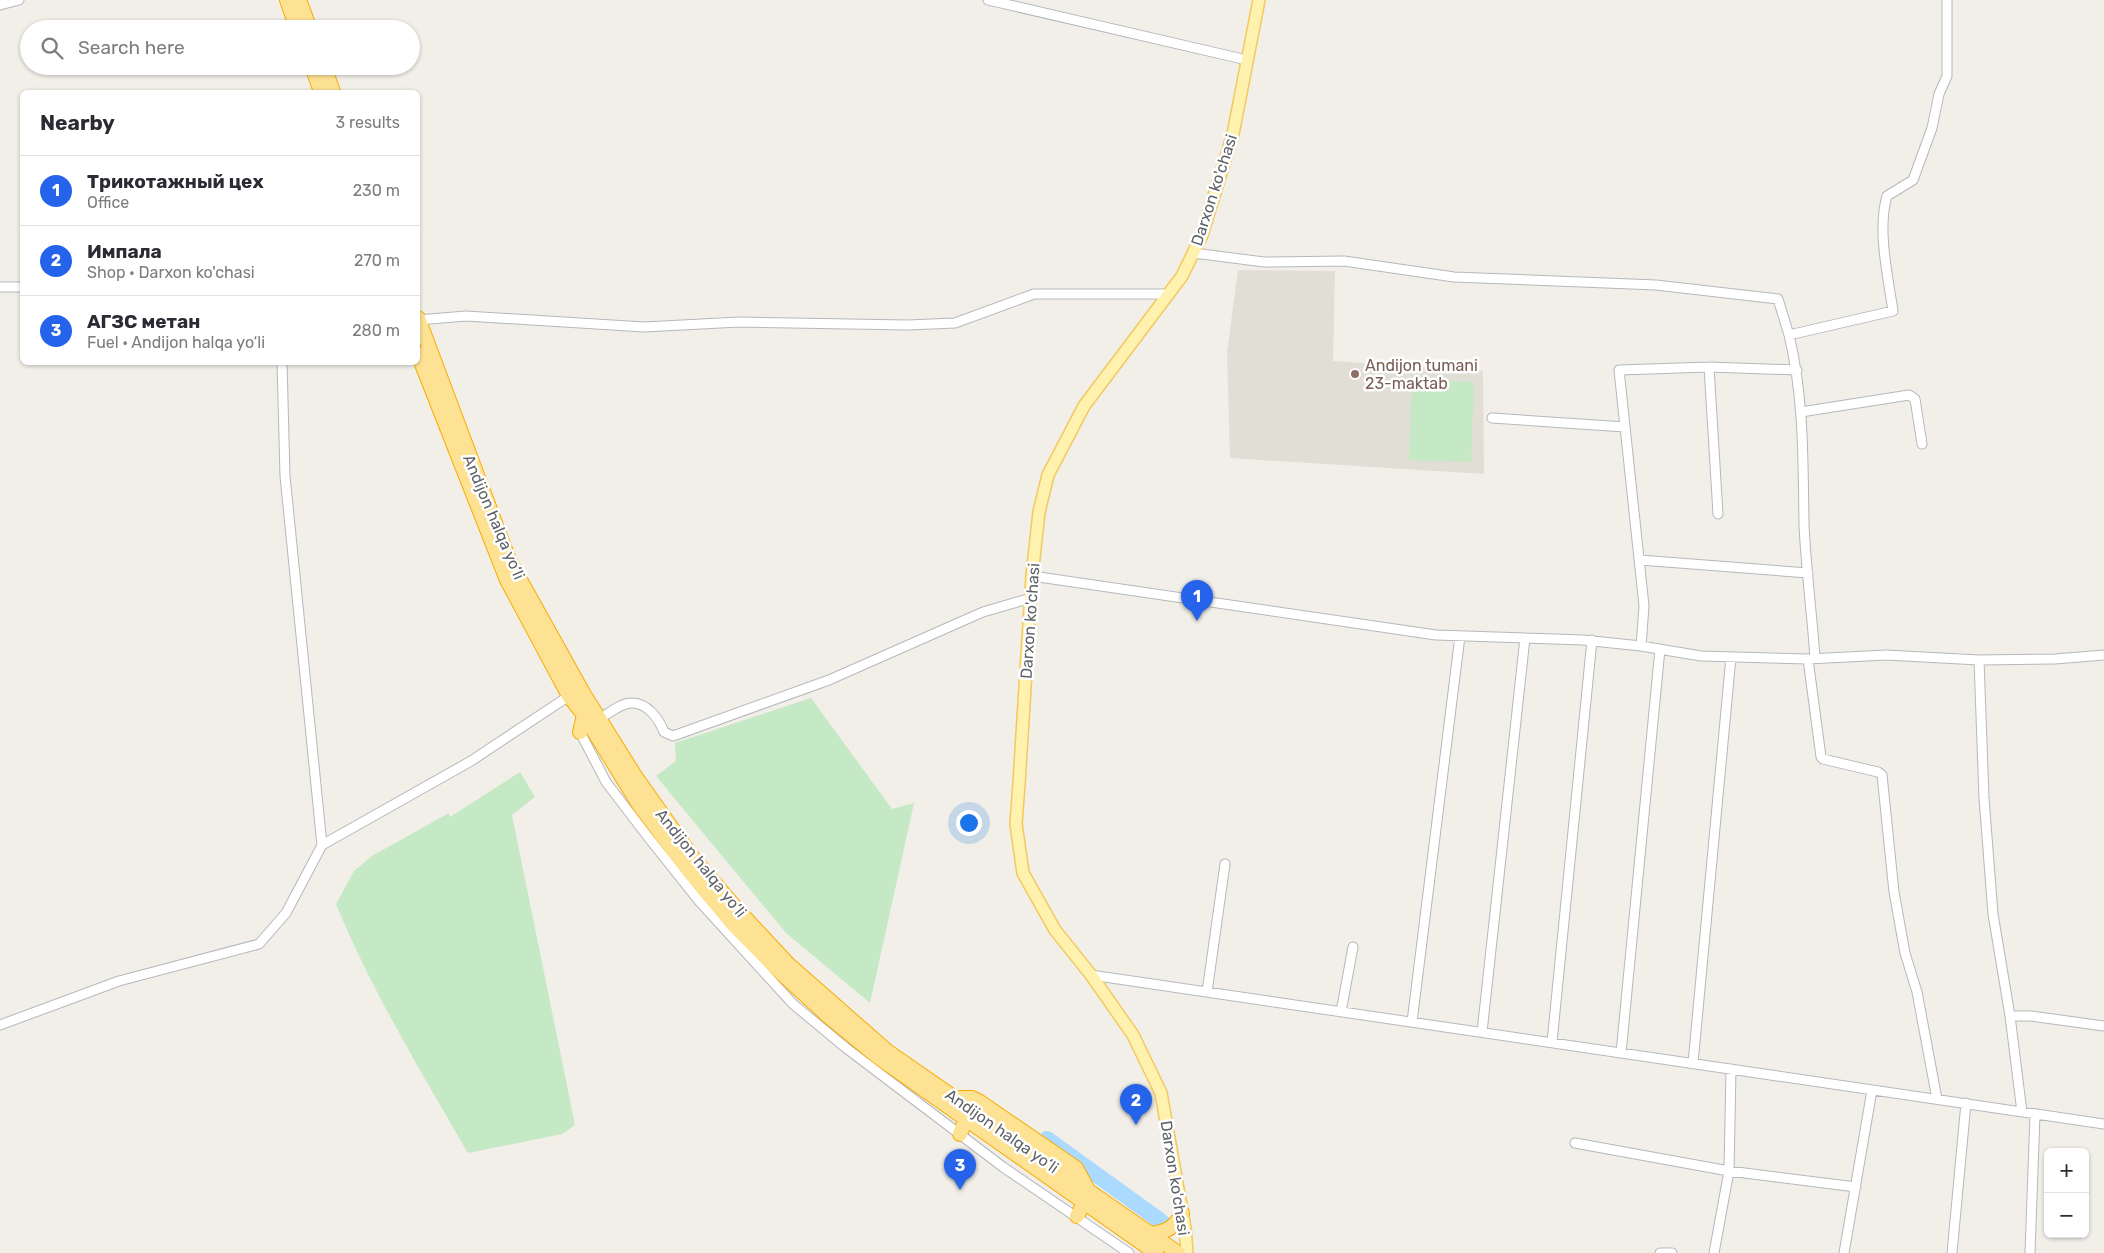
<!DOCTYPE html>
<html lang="en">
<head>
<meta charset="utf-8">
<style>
	:root { --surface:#fff; --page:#f2f2f3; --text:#2b2b33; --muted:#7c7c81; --line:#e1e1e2; --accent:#2563eb }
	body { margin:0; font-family:Rubik,sans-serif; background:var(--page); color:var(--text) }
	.controls { position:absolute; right:15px; bottom:15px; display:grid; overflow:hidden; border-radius:8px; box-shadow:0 1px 4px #0004 }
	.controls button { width:45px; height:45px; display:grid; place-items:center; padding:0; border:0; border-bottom:1px solid var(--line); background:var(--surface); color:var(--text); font:25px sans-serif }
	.you { position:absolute; left:968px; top:822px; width:18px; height:18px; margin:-12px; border:4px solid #fff; border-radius:50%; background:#1a73e8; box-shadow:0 0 0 8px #1a73e833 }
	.badge { display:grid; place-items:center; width:32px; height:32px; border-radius:50%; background:var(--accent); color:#fff; font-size:16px; font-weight:700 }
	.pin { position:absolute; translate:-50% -41px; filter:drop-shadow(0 1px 2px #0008) }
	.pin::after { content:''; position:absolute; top:26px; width:18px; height:15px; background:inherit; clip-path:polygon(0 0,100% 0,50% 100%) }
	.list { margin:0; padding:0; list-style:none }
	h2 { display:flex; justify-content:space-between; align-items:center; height:65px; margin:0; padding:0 20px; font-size:21px }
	h2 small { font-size:16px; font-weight:400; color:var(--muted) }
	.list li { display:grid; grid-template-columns:32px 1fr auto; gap:15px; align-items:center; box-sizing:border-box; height:70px; padding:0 20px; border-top:1px solid var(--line) }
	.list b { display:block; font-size:19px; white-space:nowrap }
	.list p { margin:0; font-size:16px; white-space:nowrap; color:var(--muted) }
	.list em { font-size:16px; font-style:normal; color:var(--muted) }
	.icon { flex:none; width:28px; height:28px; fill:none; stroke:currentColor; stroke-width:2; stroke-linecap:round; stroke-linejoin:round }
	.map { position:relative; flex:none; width:2104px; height:1253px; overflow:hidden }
	.search { position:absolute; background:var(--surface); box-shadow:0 1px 4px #0004; left:20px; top:20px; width:400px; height:55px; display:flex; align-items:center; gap:12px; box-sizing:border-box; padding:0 18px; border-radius:28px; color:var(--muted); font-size:19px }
	.panel { position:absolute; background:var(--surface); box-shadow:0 1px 4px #0004; left:20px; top:90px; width:400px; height:275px; border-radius:8px }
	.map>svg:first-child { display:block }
</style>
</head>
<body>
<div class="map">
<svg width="2104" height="1253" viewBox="0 0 2104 1253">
	<rect width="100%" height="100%" fill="#f1efe8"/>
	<path fill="#e1ded6" d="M 1238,270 L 1335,271 L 1333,361 L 1483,371 L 1484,474 L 1230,458 L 1227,352 Z"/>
	<path fill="#c5e8c5" d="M 1412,380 L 1474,382 L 1471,462 L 1409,460 Z
		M 811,698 L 892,809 L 914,803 L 870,1003 L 786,933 L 656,776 L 676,761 L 675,743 Z
		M 520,772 L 535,797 L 512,815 L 575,1125 L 562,1134 L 468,1153 C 421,1072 372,991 336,904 L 354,871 L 372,856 L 449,813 L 450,817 Z"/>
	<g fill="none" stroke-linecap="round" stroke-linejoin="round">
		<path stroke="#aadaff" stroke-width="16" d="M 1047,1139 L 1162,1222"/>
		<g stroke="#b5b8bc" stroke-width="11">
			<path id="minor" d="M 988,0 L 1247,60
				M 0,5 L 19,0
				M 1194,253 L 1264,262 L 1344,261 L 1454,277 L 1656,285 L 1778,299 L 1789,335
				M 0,287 L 22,287
				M 418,320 L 466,316 L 644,327 L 739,322 L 908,325 L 955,323 L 1034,294 L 1169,294
				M 1709,367 L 1718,514
				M 1801,412 L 1909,395 L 1915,399 L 1922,444
				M 1492,418 L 1625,427
				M 1640,560 L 1808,573
				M 1032,576 L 1436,635 L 1583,640 L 1641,646 L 1701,656 L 1808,659 L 1886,655 L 1979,660 L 2055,659 L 2104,655
				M 1641,646 L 1644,606 L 1619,370 L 1709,367 L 1797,370
				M 1815,658 C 1812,614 1806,569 1804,525 C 1803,461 1804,397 1789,335 L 1893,311 C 1888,277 1877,229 1887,196 L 1913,180 L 1932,128 L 1939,94 L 1947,76 L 1947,0
				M 1808,659 L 1821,757 L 1823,759 L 1878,772 L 1882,775 L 1894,892 L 1905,953 L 1917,992 L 1937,1099
				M 1979,660 L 1984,798 L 1993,914 L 2010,1016 L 2022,1112
				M 599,719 C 608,714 621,703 631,703 C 647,702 659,719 664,732 L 673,736 L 829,680 L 983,612 L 1031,598
				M 580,732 L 606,782 L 648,837 L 699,901 L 793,1004 L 846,1048 L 1003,1167 L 1129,1253
				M 322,845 L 471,761 L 569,696
				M 1091,975 L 2104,1124
				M 1207,992 L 1225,864
				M 1341,1012 L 1353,947
				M 2010,1016 L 2031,1016 L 2104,1026
				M 1412,1022 L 1460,636
				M 0,1025 L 119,981 L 259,944 L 286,913 L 322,845 L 285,476 L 282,362
				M 1482,1032 L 1525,638
				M 1552,1042 L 1592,640
				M 1621,1053 L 1660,649
				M 1693,1063 L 1731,657
				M 1575,1143 L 1729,1171 L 1856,1187
				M 1660,1253 L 1672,1253
				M 1714,1253 L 1729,1171 L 1731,1069
				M 1844,1253 L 1872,1090
				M 1952,1253 L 1966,1103
				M 2030,1253 L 2035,1114"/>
		</g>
		<g stroke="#f2c960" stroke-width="14">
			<path id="major" d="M 1187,1253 L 1185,1228 L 1161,1093 L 1133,1035 L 1091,975 L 1055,930 L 1023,873 L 1016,824 L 1019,783 L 1032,576 L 1039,512 L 1048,475 L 1084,406 L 1182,276 L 1202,235 L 1233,134 L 1259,0"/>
		</g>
		<g stroke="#f9ab00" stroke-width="16">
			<path id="highway" d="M 287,0 L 297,29
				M 299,0 L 310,29
				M 312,66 L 321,92
				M 324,66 L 333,92
				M 418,318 L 509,560 L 583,693 L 635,776 L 693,858 L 734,906 L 788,964 L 887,1051 L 1178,1253
				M 418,354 L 507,580 L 569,696 L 584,715 L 640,806 L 689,871 L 732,923 L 777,969 L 827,1015 L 878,1057 L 1156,1253
				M 580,732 L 584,715
				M 953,1098 L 972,1098 L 980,1102 L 1076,1168 L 1088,1190
				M 960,1134 L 965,1121
				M 1077,1216 L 1084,1203
				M 1150,1234 C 1166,1232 1175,1228 1182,1213"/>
		</g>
		<use href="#minor" stroke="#fff" stroke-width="9"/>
		<use href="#major" stroke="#fff2af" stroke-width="11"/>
		<use href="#highway" stroke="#fde293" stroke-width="14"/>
	</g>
	<circle fill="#8d6e63" stroke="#fff" stroke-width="2" cx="1355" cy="374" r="5"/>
	<g text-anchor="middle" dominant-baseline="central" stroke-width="5" stroke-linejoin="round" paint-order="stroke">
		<g font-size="16" fill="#5f6368" stroke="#fff">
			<text transform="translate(1214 190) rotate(-72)">Darxon ko'chasi</text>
			<text transform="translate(494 517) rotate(67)">Andijon halqa yo‘li</text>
			<text transform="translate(1030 621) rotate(-86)">Darxon ko'chasi</text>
			<text transform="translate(701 863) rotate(51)">Andijon halqa yo‘li</text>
			<text transform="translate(1002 1131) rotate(35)">Andijon halqa yo‘li</text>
			<text transform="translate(1175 1178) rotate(81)">Darxon ko'chasi</text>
		</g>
		<g font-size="16" fill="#785e54" stroke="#fff" text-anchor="start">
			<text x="1365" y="365">Andijon tumani<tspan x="1365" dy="18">23-maktab</tspan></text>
		</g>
	</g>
</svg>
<div class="controls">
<button>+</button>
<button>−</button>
</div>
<div class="you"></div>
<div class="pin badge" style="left:1197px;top:621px">1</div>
<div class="pin badge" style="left:1136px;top:1125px">2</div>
<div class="pin badge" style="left:960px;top:1190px">3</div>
<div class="search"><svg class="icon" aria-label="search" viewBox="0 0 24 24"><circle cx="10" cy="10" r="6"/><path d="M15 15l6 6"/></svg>Search here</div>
<section class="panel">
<h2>Nearby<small>3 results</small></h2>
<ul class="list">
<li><span class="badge">1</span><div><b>Трикотажный цех</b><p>Office</p></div><em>230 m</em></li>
<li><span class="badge">2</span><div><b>Импала</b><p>Shop · Darxon ko'chasi</p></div><em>270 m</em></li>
<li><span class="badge">3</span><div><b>АГЗС метан</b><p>Fuel · Andijon halqa yo‘li</p></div><em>280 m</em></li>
</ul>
</section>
</div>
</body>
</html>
